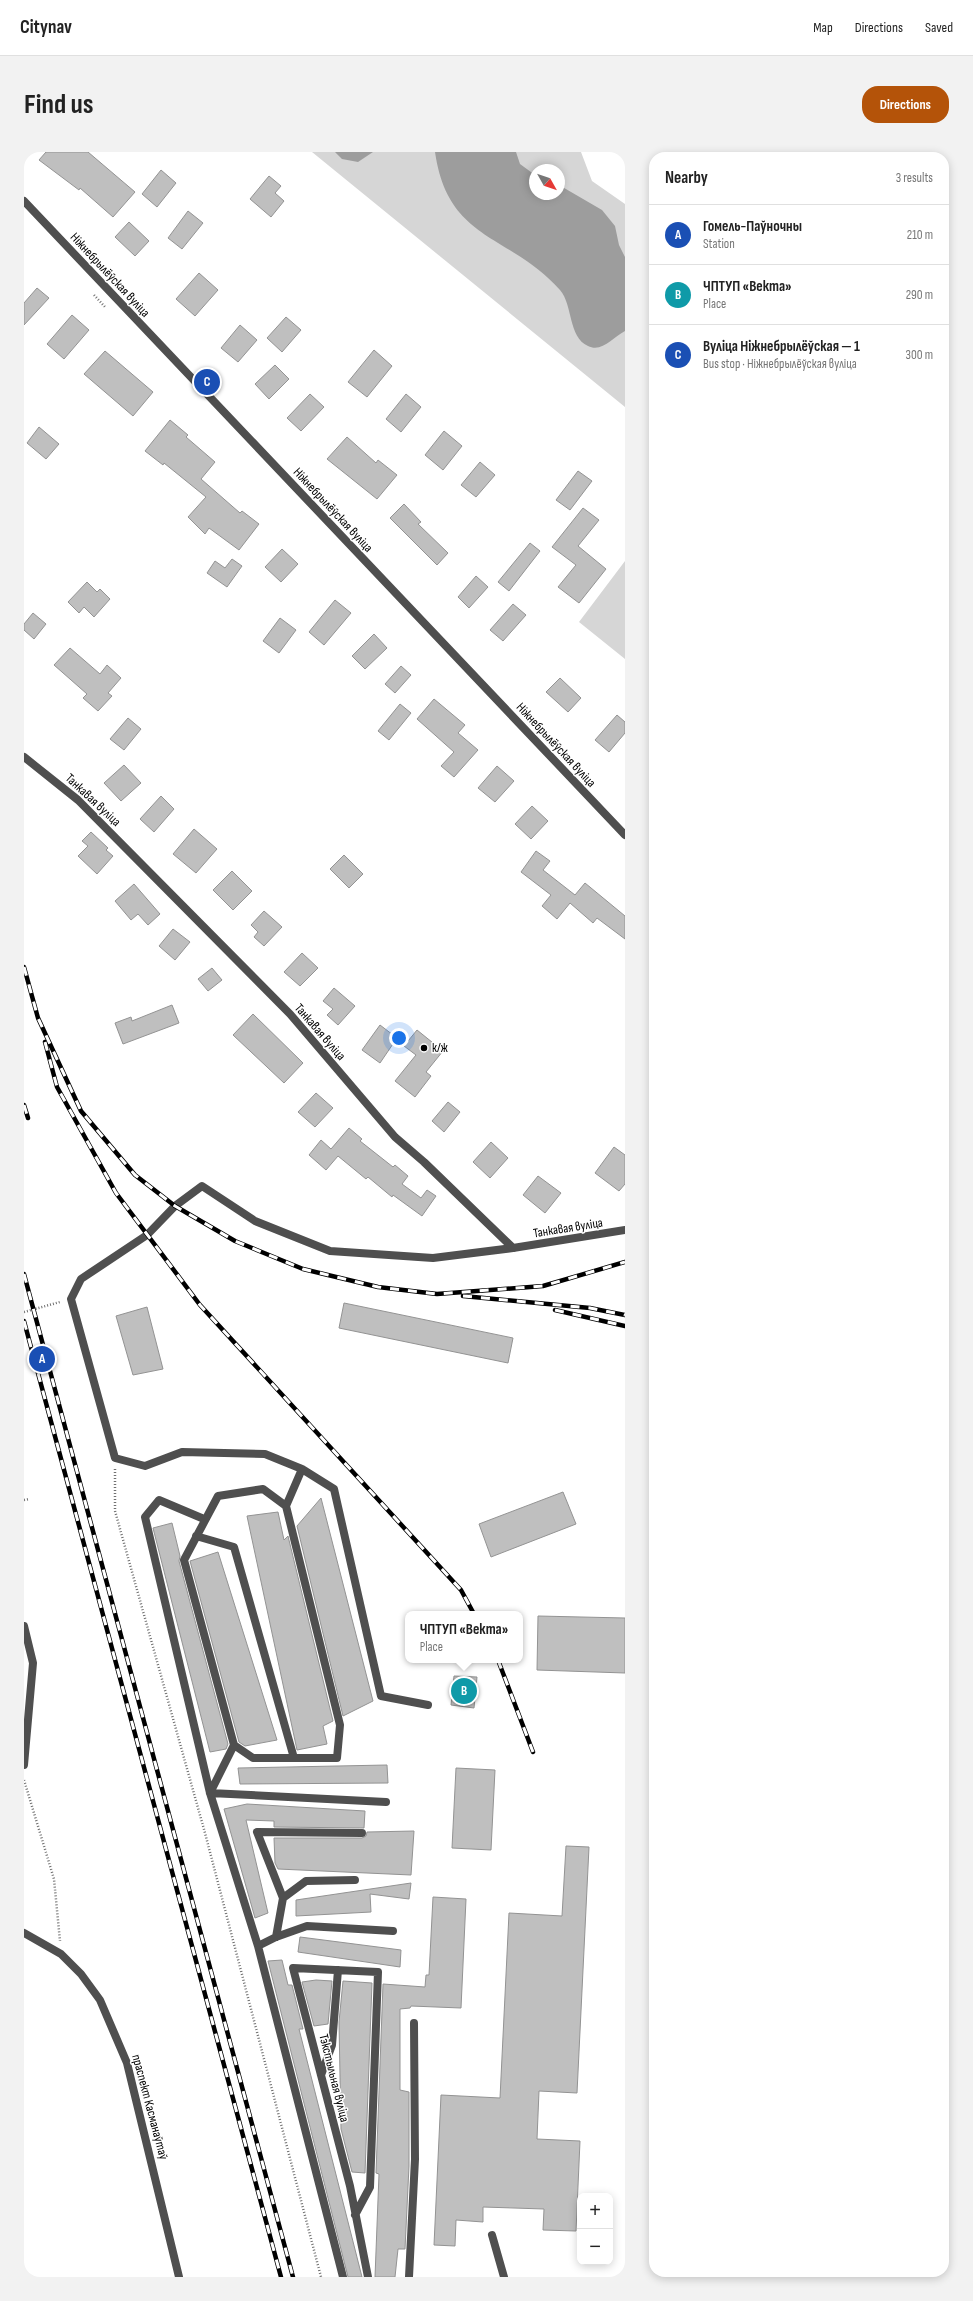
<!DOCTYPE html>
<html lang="en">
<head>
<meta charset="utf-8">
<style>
	:root { --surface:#fff; --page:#f2f2f2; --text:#222; --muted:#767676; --line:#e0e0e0; --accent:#b45309 }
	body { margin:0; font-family:"Sofia Sans Condensed",sans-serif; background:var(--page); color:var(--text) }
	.controls { position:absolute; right:12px; bottom:12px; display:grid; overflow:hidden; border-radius:8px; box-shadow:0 2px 10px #0003 }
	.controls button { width:36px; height:36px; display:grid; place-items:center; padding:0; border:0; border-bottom:1px solid var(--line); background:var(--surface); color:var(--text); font:20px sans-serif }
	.compass { position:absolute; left:505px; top:12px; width:36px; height:36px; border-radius:50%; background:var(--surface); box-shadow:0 2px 10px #0003; rotate:130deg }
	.you { position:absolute; left:375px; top:886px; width:14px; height:14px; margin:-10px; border:3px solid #fff; border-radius:50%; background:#1a73e8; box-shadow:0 0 0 6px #1a73e833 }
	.badge { display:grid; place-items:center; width:26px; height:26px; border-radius:50%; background:var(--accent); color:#fff; font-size:13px; font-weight:700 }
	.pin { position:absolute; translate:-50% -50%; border:2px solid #fff; box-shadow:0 1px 4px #0006 }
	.popup { position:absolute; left:381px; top:1459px; width:118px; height:52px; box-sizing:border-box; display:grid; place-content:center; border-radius:8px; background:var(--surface); filter:drop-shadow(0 1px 3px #0005); font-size:13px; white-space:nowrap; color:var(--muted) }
	.popup b { font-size:15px; color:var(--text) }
	.popup::after { content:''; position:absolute; left:50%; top:100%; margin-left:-8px; border:8px solid transparent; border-top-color:var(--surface) }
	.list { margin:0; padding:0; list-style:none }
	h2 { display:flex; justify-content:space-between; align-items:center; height:52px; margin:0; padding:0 16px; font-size:17px }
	h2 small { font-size:13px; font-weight:400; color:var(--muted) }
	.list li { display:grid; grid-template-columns:26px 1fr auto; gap:12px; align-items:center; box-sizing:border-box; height:60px; padding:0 16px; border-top:1px solid var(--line) }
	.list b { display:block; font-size:15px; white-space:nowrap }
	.list p { margin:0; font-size:13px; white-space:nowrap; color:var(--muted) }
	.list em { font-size:13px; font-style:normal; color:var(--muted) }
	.map { position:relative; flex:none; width:601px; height:2125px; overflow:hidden; border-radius:16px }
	header { display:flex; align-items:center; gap:24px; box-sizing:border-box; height:56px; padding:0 20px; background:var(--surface); border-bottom:1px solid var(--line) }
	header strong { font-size:19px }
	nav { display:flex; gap:22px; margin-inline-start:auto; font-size:14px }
	.intro { display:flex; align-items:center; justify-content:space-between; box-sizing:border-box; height:96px; padding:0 24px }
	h1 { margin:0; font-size:28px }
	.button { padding:10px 18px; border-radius:16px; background:var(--accent); color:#fff; font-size:14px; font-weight:700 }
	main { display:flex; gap:24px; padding:0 24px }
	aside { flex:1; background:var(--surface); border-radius:16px; box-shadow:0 2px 10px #0003 }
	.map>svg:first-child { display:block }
</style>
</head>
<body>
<header>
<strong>Citynav</strong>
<nav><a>Map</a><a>Directions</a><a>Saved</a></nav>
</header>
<div class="intro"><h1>Find us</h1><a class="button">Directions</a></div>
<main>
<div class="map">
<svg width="601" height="2125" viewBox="0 0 601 2125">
	<rect width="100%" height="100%" fill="#fff"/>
	<path fill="#d6d6d6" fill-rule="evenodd" d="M 288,0 L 557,0 L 568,29 L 601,52 L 601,255 ZM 511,18 L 535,18 L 535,42 L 511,42 Z
		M 601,409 L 601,507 L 555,470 Z"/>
	<path fill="#9d9d9d" d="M 311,0 L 349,0 L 334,10 L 318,7 Z
		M 411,0 L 492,0 L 496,12 L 511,23 L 511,42 L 535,42 L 535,33 L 578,58 L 591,74 L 595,93 L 601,105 L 601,179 C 589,185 578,201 564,194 C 544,185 549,153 536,138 C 485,81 424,90 411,0 Z"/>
	<path fill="#bfbfbf" stroke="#939393" d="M 22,0 L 64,0 L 111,40 L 89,65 L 56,36 L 55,38 L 15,8 Z
		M 137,18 L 152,31 L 133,55 L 118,42 Z
		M 245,24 L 257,34 L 251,41 L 260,49 L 247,65 L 226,47 Z
		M 164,59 L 179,71 L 158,97 L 144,86 Z
		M 105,70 L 125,89 L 111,104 L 91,85 Z
		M 175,121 L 194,138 L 171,164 L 152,147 Z
		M 13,136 L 25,146 L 0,173 L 0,151 Z
		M 48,163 L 65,178 L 40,207 L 23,192 Z
		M 262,165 L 277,178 L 258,200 L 243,186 Z
		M 216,173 L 233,188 L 214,210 L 197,196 Z
		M 350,198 L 368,214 L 343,245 L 324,230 Z
		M 81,199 L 129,240 L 109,264 L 60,222 Z
		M 251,213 L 265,227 L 245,247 L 231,232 Z
		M 286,242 L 300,255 L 277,279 L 263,266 Z
		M 382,242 L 397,255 L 377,280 L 362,267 Z
		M 146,268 L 164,283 L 162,285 L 191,310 L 177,327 L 216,361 L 218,359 L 235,372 L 215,398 L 185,376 L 181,382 L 164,365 L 182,345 L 140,311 L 139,313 L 121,299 Z
		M 15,275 L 35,292 L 22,307 L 3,291 Z
		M 420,279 L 438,294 L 419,318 L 401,303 Z
		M 323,285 L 352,311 L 354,308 L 373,323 L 353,347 L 303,307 Z
		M 456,310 L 471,323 L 452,345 L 437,333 Z
		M 554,319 L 568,329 L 546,358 L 532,348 Z
		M 380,352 L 397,370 L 394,372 L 424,401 L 413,413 L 366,366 Z
		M 559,356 L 575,368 L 554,394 L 582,417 L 555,451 L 534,435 L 552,413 L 528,395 Z
		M 506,391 L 516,399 L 485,439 L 474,430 Z
		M 258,397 L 274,412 L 257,430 L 241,415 Z
		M 208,407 L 218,414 L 203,435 L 183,421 L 191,409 L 201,416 Z
		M 452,424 L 464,435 L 445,456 L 434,445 Z
		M 63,430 L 73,440 L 76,437 L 86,447 L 70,465 L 60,455 L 55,461 L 44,450 Z
		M 311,448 L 327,461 L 300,493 L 285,480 Z
		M 489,452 L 502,463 L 479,489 L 466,478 Z
		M 9,461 L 22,472 L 10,487 L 0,478 L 0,472 Z
		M 256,466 L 272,478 L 255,501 L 239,489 Z
		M 350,482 L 363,496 L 341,517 L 328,504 Z
		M 46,496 L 76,522 L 83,513 L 97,526 L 84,541 L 88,544 L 74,559 L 59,546 L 63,542 L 30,513 Z
		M 377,514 L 387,523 L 371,541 L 361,532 Z
		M 536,526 L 557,546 L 544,560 L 522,540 Z
		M 410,547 L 441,573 L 434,581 L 454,598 L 430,625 L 417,614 L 430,600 L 393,567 Z
		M 376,552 L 387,561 L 365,588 L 354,579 Z
		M 593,563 L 601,570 L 601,581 L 585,600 L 571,588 Z
		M 104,566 L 117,577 L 100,598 L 86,587 Z
		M 100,613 L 117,631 L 97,649 L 80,631 Z
		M 473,614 L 490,629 L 471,650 L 454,636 Z
		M 137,644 L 150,657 L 130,680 L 116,667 Z
		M 508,654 L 524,669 L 507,687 L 491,672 Z
		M 170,677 L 193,697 L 172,721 L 149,702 Z
		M 67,680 L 84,696 L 82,698 L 89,704 L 73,722 L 54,704 L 64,694 L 58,689 Z
		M 512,699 L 526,709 L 519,718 L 551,743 L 561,731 L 601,764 L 601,787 L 573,766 L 569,771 L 546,751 L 533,767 L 518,754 L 527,743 L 497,720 Z
		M 320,703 L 339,722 L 325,736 L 306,717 Z
		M 208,719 L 228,739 L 209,758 L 189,738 Z
		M 110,732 L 136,762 L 124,773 L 114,762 L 107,768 L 91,749 Z
		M 240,759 L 258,775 L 240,794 L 230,785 L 234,780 L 227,773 Z
		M 149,777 L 166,790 L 151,808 L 135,794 Z
		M 278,801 L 294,816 L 276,834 L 260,820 Z
		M 188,816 L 198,828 L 184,839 L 174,827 Z
		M 310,836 L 331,854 L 314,873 L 303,863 L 309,857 L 299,849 Z
		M 148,853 L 155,871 L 99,892 L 91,871 L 107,865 L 108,869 Z
		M 229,862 L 279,911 L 260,931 L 209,883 Z
		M 356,873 L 373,886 L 356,911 L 338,898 Z
		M 393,878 L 419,899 L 402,920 L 407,924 L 391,945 L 371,929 L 392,903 L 380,894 Z
		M 292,941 L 309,956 L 291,975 L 274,960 Z
		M 424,950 L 436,960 L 420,980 L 408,969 Z
		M 325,976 L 338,987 L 336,989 L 369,1015 L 371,1013 L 384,1024 L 378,1032 L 397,1046 L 403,1038 L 412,1044 L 398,1064 L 369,1043 L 368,1045 L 344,1025 L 342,1027 L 314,1004 L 302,1018 L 285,1003 L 297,988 L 307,997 Z
		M 467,990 L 484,1006 L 466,1026 L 449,1010 Z
		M 590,995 L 601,1003 L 601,1032 L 595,1039 L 571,1021 Z
		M 514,1024 L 537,1041 L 521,1061 L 499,1043 Z
		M 320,1151 L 489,1186 L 484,1211 L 315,1176 Z
		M 123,1155 L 139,1217 L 109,1223 L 92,1164 Z
		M 539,1340 L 552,1372 L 467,1405 L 455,1372 Z
		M 297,1346 L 349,1549 L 319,1564 L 273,1374 Z
		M 254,1360 L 260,1388 L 264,1384 L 309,1569 L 299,1574 L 303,1592 L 273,1598 L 223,1364 Z
		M 148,1371 L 156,1404 L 155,1409 L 204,1592 L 202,1597 L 186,1600 L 129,1376 Z
		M 194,1400 L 253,1588 L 221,1594 L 215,1590 L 166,1409 Z
		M 514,1464 L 601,1466 L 601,1521 L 513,1518 Z
		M 430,1524 L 453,1525 L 450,1556 L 427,1553 Z
		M 363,1613 L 364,1631 L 216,1632 L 214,1616 Z
		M 432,1616 L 471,1618 L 467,1698 L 428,1696 Z
		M 223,1652 L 341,1659 L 340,1676 L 250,1675 L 250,1669 L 222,1668 L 244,1761 L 231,1766 L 200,1657 Z
		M 390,1679 L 387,1723 L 254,1717 L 251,1711 L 250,1686 L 338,1686 L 342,1684 L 343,1680 Z
		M 542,1694 L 565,1695 L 553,1941 L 515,1939 L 513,1987 L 556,1989 L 552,2079 L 519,2078 L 520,2057 L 459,2055 L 459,2070 L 432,2068 L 431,2094 L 410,2093 L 417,1943 L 476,1946 L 485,1761 L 538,1764 Z
		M 387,1731 L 385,1747 L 346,1742 L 347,1760 L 272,1764 L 272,1748 Z
		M 409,1745 L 442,1747 L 437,1856 L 387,1854 L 386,1856 L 376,1857 L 376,1938 L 385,1940 L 385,2014 L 381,2097 L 374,2097 L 371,2125 L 351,2125 L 355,2022 L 352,2021 L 359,1832 L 401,1835 L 402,1823 L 405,1823 Z
		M 276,1785 L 377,1798 L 376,1815 L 274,1800 Z
		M 258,1808 L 264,1833 L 268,1833 L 279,1877 L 275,1877 L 338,2125 L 324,2125 L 244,1809 Z
		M 292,1828 L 308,1829 L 304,1872 L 290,1874 L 278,1830 Z
		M 319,1829 L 348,1831 L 341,2021 L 328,2020 L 317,1977 L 315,1870 Z"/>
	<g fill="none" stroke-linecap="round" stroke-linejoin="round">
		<path stroke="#717171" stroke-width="2.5" stroke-dasharray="1 2" stroke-linecap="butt" d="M 70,143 L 82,156
			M 0,1160 L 36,1150
			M 91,1317 L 91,1359 L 181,1681 L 297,2125
			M 0,1348 L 5,1347
			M 0,1628 L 30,1727 L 36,1789"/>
		<path stroke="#4f4f4f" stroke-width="8" d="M 180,1367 L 135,1348 L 121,1365 L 186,1641 L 234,1794 L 319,2125
			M 172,1384 L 210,1395 L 270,1606
			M 0,1474 L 9,1511 L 0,1613
			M 404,1553 L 357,1544 L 310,1337 L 278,1317 L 241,1302 L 158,1300 L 121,1314 L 91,1306 L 47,1147 L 57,1127 L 123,1083 L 151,1054 L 178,1034 L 231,1069 L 306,1099 L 409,1106 L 489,1096
			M 210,1593 L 229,1606 L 313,1606 L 316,1573 L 262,1354 L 278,1317
			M 186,1641 L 210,1593 L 160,1408 L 194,1344 L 239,1337 L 262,1354
			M 186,1641 L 362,1650
			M 259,1746 L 282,1729 L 331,1728
			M 252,1785 L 259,1746 L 233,1680 L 338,1681
			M 234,1794 L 252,1785 L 283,1774 L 369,1779
			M 297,1923 L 308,1893 L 314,1818
			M 331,2063 L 346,2035 L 354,1820 L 269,1816 L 326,2034 L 344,2125
			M 468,2083 L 480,2125
			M 385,2125 L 391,2007 L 390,1871"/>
		<path stroke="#4f4f4f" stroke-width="8" d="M 0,49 L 601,683
			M 0,605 L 54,648 L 266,862 L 371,985 L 400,1010 L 489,1096 L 601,1078
			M 0,1781 L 37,1802 L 57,1822 L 76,1848 L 103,1911 L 155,2125"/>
		<g stroke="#000" stroke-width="4.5">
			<path id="rail" d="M 0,815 L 14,866 L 57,959 L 111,1023 L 151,1054 L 211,1089 L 279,1117 L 354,1135 L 413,1142 L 519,1134 L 601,1110
				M 21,890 L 33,935 L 92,1041 L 176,1153 L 437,1438 L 450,1462
				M 0,953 L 4,966
				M 0,1122 L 269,2125
				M 439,1144 L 566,1156 L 601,1163
				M 531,1158 L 601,1174
				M 0,1169 L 257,2125
				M 474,1508 L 509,1600"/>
		</g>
		<use href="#rail" stroke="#fff" stroke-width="3" stroke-dasharray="9" stroke-linecap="butt"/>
	</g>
	<circle fill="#000" stroke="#fff" stroke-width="1.5" cx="400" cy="896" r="4"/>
	<g text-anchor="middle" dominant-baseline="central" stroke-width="3" stroke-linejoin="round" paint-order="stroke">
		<g font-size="13" fill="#000" stroke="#fff">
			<text transform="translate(86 123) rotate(47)">Ніжнебрылёўская вуліца</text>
			<text transform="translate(309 358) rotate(47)">Ніжнебрылёўская вуліца</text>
			<text transform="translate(532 593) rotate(47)">Ніжнебрылёўская вуліца</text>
			<text transform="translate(69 648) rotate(43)">Танкавая вуліца</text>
			<text transform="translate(296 880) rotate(49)">Танкавая вуліца</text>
			<text transform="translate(544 1076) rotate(-9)">Танкавая вуліца</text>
			<text transform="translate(310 1926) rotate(76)">Тэкстыльная вуліца</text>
			<text transform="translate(126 1955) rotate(75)">праспект Касманаўтаў</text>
		</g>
		<g font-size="13" fill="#000" stroke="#fff" text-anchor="start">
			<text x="408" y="896">к/ж</text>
		</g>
	</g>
</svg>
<div class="controls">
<button>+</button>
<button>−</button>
</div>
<svg class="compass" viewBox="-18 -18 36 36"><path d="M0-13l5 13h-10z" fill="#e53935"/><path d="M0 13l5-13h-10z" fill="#767676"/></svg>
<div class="you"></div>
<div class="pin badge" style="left:18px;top:1207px;background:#1a4fb4">A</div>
<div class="pin badge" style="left:440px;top:1539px;background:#0f9aa8">B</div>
<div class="popup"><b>ЧПТУП «Векта»</b>Place</div>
<div class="pin badge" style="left:183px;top:230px;background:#1a4fb4">C</div>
</div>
<aside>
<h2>Nearby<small>3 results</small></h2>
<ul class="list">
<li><span class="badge" style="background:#1a4fb4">A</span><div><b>Гомель-Паўночны</b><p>Station</p></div><em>210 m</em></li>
<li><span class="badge" style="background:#0f9aa8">B</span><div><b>ЧПТУП «Векта»</b><p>Place</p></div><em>290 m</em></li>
<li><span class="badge" style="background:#1a4fb4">C</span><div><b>Вуліца Ніжнебрылёўская — 1</b><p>Bus stop · Ніжнебрылёўская вуліца</p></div><em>300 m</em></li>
</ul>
</aside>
</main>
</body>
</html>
